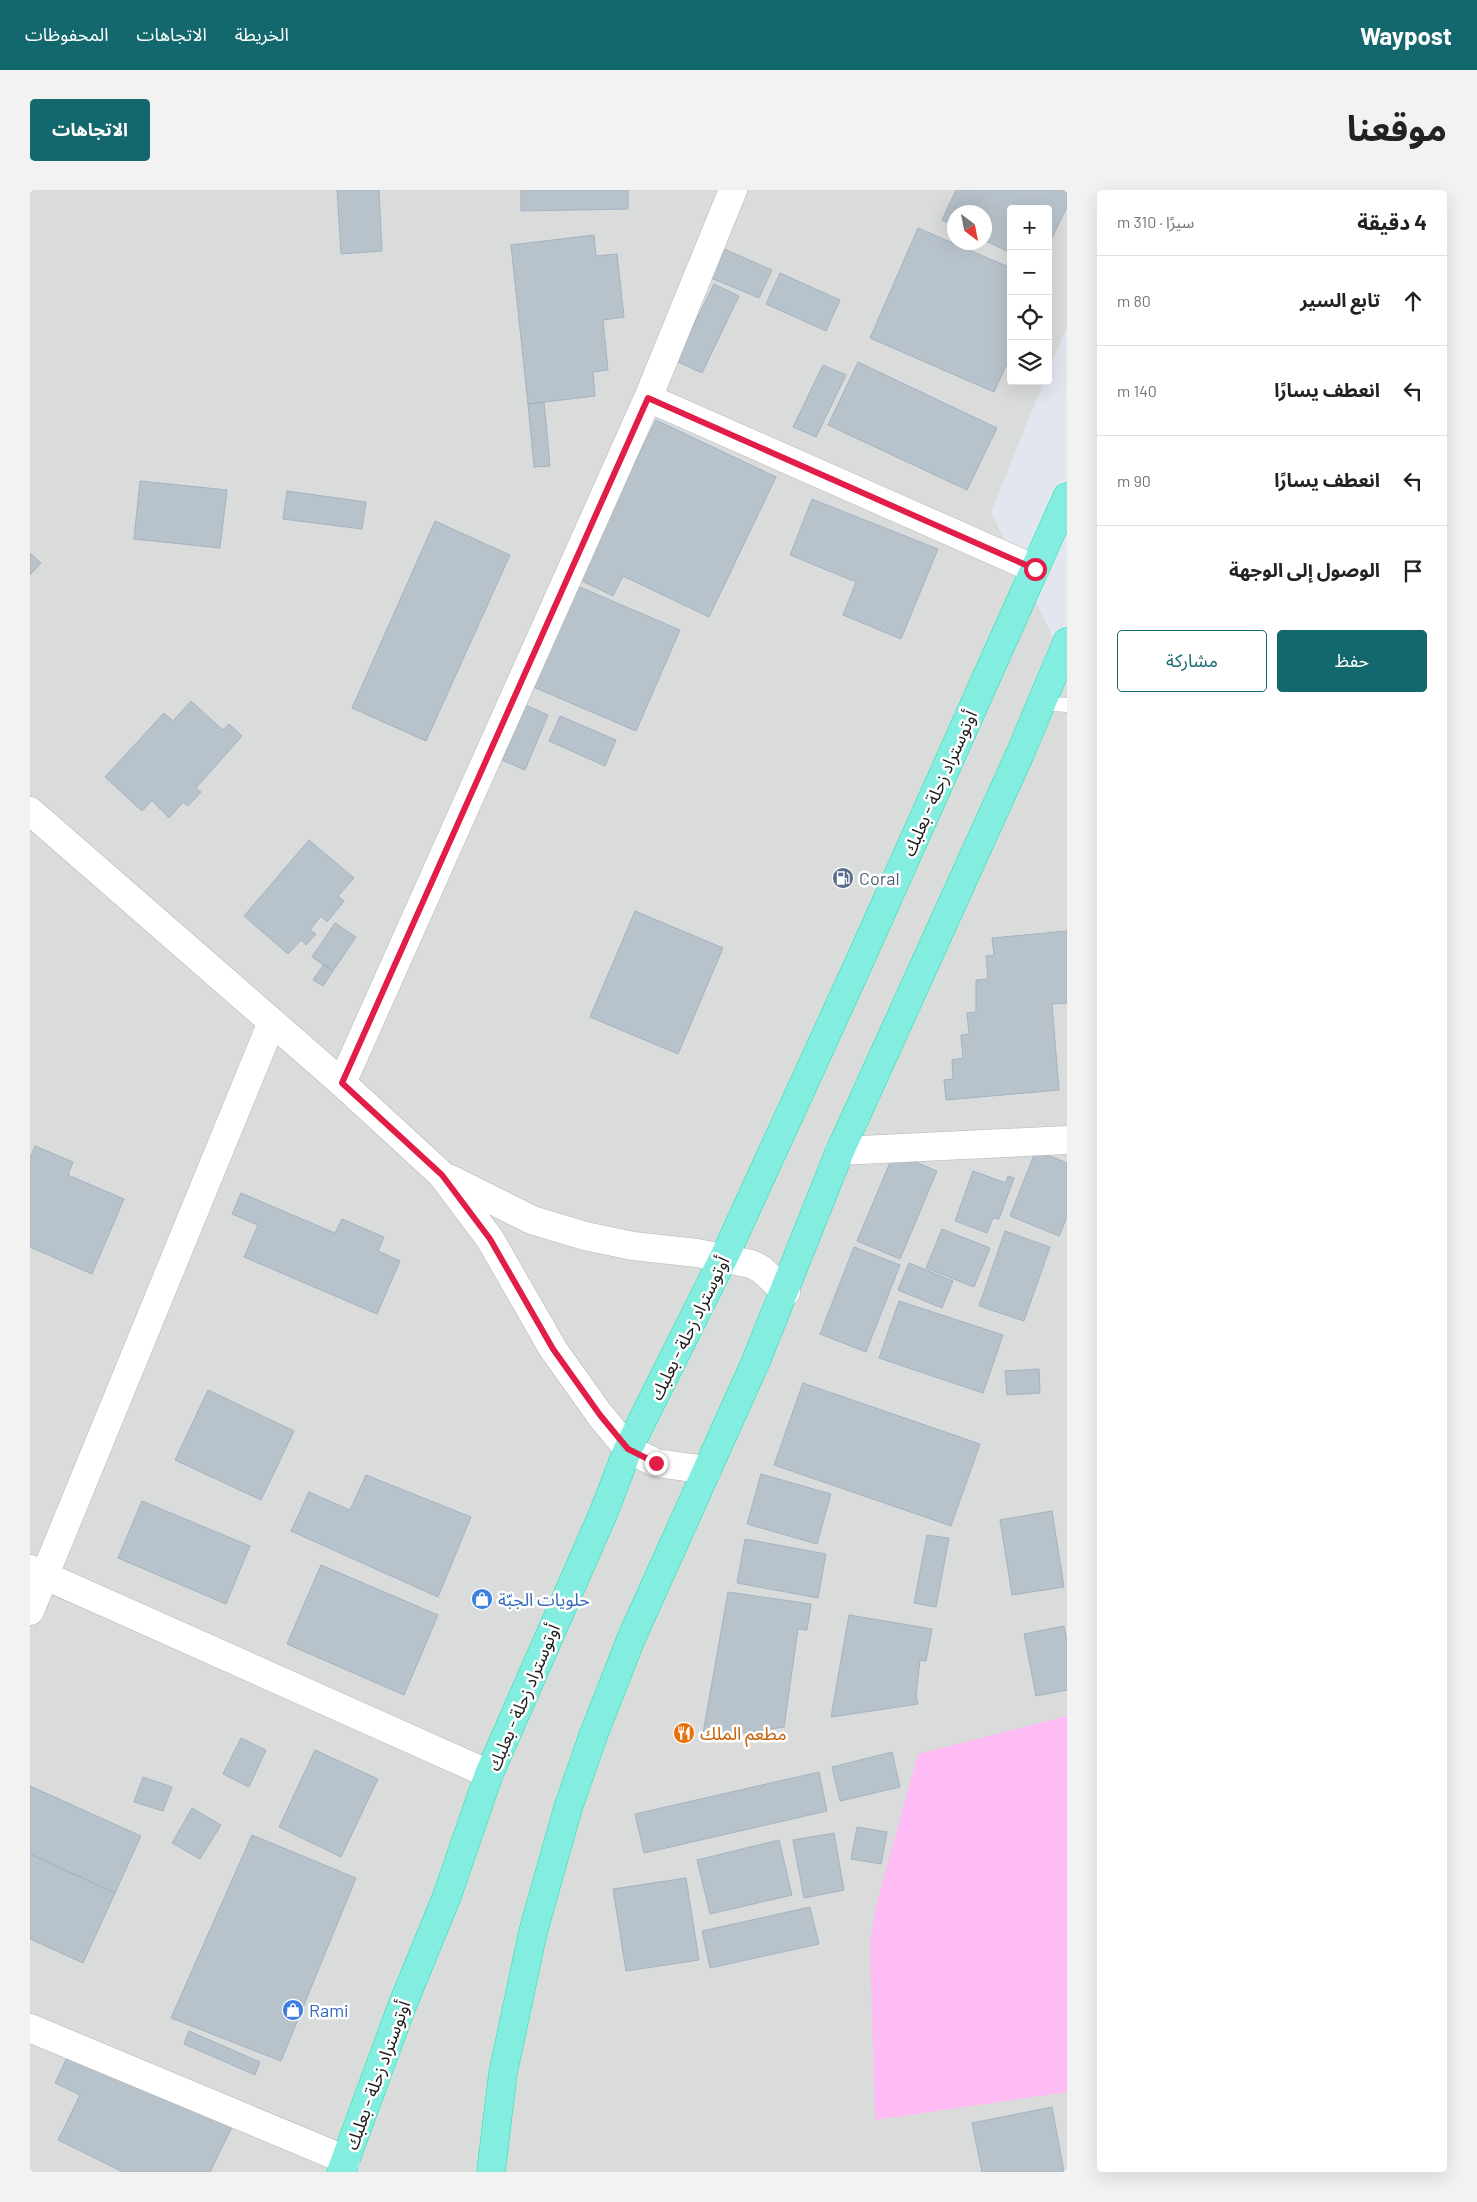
<!DOCTYPE html>
<html lang="ar">
<head>
<meta charset="utf-8">
<style>
	:root { --surface:#fff; --page:#f2f2f2; --text:#222; --muted:#767676; --line:#e0e0e0; --accent:#13686e }
	body { margin:0; font-family:Barlow,"Noto Sans Arabic",sans-serif; background:var(--page); color:var(--text); direction:rtl }
	.controls { position:absolute; right:15px; top:15px; display:grid; overflow:hidden; border-radius:5px; box-shadow:0 5px 20px #0002 }
	.controls button { width:45px; height:45px; display:grid; place-items:center; padding:0; border:0; border-bottom:1px solid var(--line); background:var(--surface); color:var(--text); font:25px sans-serif }
	.compass { position:absolute; left:917px; top:15px; width:45px; height:45px; border-radius:50%; background:var(--surface); box-shadow:0 5px 20px #0002; rotate:148deg }
	.stop { position:absolute; width:15px; height:15px; margin:-11px; border:4px solid #e11d48; border-radius:50%; background:#fff }
	.stop.end { background:#e11d48; border-color:#fff; box-shadow:0 1px 5px #0008 }
	.list { margin:0; padding:0; list-style:none }
	h2 { display:flex; justify-content:space-between; align-items:center; height:65px; margin:0; padding:0 20px; font-size:21px }
	h2 small { font-size:16px; font-weight:400; color:var(--muted) }
	.list li { display:grid; grid-template-columns:32px 1fr auto; gap:15px; align-items:center; box-sizing:border-box; height:90px; padding:0 20px; border-top:1px solid var(--line) }
	.list b { display:block; font-size:19px; white-space:nowrap }
	.list em { font-size:16px; font-style:normal; color:var(--muted) }
	.actions { display:flex; gap:10px; padding:15px 20px }
	.actions a { flex:1; padding:11px 0; border:1px solid var(--accent); border-radius:5px; text-align:center; font-size:18px; color:var(--accent) }
	.actions .main { background:var(--accent); color:#fff }
	.icon { flex:none; width:28px; height:28px; fill:none; stroke:currentColor; stroke-width:2; stroke-linecap:round; stroke-linejoin:round }
	.map { position:relative; flex:none; width:1037px; height:1982px; overflow:hidden; direction:ltr; border-radius:5px }
	header { display:flex; align-items:center; gap:30px; box-sizing:border-box; height:70px; padding:0 25px; background:var(--accent); color:#fff }
	header strong { font-size:24px }
	nav { display:flex; gap:28px; margin-inline-start:auto; font-size:18px }
	.intro { display:flex; align-items:center; justify-content:space-between; box-sizing:border-box; height:120px; padding:0 30px }
	h1 { margin:0; font-size:35px }
	.button { padding:12px 22px; border-radius:5px; background:var(--accent); color:#fff; font-size:18px; font-weight:700 }
	main { display:flex; gap:30px; padding:0 30px }
	aside { flex:1; background:var(--surface); border-radius:5px; box-shadow:0 5px 20px #0002 }
	.map>svg:first-child { display:block }
</style>
</head>
<body>
<header>
<strong>Waypost</strong>
<nav><a>الخريطة</a><a>الاتجاهات</a><a>المحفوظات</a></nav>
</header>
<div class="intro"><h1>موقعنا</h1><a class="button">الاتجاهات</a></div>
<main>
<aside>
<h2>4 دقيقة<small>سيرًا · 310 m</small></h2>
<ul class="list">
<li><svg class="icon" aria-label="ahead" viewBox="0 0 24 24"><path d="M12 20V5M6 11l6-6 6 6"/></svg><div><b>تابع السير</b></div><em>80 m</em></li>
<li><svg class="icon" aria-label="left" viewBox="0 0 24 24"><path d="M17 20v-9H6M10 6l-5 5 5 5"/></svg><div><b>انعطف يسارًا</b></div><em>140 m</em></li>
<li><svg class="icon" aria-label="left" viewBox="0 0 24 24"><path d="M17 20v-9H6M10 6l-5 5 5 5"/></svg><div><b>انعطف يسارًا</b></div><em>90 m</em></li>
<li><svg class="icon" aria-label="arrive" viewBox="0 0 24 24"><path d="M6 21V4h12l-3 4 3 4H6"/></svg><div><b>الوصول إلى الوجهة</b></div></li>
</ul>
<div class="actions"><a class="main">حفظ</a><a>مشاركة</a></div>
</aside>
<div class="map">
<svg width="1037" height="1982" viewBox="0 0 1037 1982">
	<rect width="100%" height="100%" fill="#e2e6ef"/>
	<path fill="#dadbdb" fill-rule="evenodd" d="M 0,0 L 1037,0 L 1037,136 L 1018,182 L 1018,19 L 981,19 L 981,191 L 1014,191 L 961,322 L 1037,475 L 1037,1982 L 0,1982 ZM 924,22 L 954,22 L 954,52 L 924,52 Z"/>
	<path fill="#febbf4" d="M 1037,1526 L 1037,1902 L 845,1930 L 840,1750 L 847,1712 L 888,1564 Z"/>
	<path fill="#b8c2cb" stroke="#a3b3c2" d="M 307,0 L 349,0 L 352,61 L 311,64 Z
		M 491,0 L 598,0 L 598,19 L 491,21 Z
		M 926,0 L 1037,0 L 1037,17 L 1018,56 L 1018,19 L 981,19 L 981,63 L 954,50 L 954,22 L 924,22 L 924,36 L 912,30 Z
		M 888,38 L 981,78 L 981,165 L 964,202 L 840,148 Z
		M 564,45 L 566,66 L 587,64 L 594,127 L 573,130 L 578,180 L 563,182 L 565,206 L 498,214 L 481,55 Z
		M 694,59 L 742,80 L 729,108 L 681,88 Z
		M 750,83 L 810,110 L 796,141 L 736,114 Z
		M 684,94 L 709,106 L 672,183 L 646,171 Z
		M 828,172 L 967,238 L 937,300 L 798,235 Z
		M 793,175 L 816,185 L 786,247 L 763,237 Z
		M 514,212 L 520,276 L 504,277 L 498,214 Z
		M 626,230 L 746,287 L 679,427 L 593,386 L 583,406 L 550,390 L 558,369 Z
		M 110,291 L 197,300 L 190,358 L 104,349 Z
		M 257,301 L 336,312 L 332,339 L 253,329 Z
		M 782,309 L 908,359 L 871,449 L 813,425 L 826,392 L 760,365 Z
		M 405,331 L 480,365 L 396,551 L 322,518 Z
		M 0,363 L 11,373 L 0,385 Z
		M 545,395 L 650,440 L 606,541 L 501,496 Z
		M 161,511 L 193,540 L 199,534 L 212,546 L 166,598 L 171,602 L 158,616 L 153,612 L 139,628 L 122,611 L 112,621 L 75,587 L 134,523 L 143,531 Z
		M 495,515 L 518,525 L 495,580 L 472,570 Z
		M 530,526 L 586,550 L 575,576 L 519,551 Z
		M 279,650 L 324,688 L 308,706 L 314,711 L 297,732 L 291,726 L 280,740 L 286,744 L 276,755 L 271,750 L 258,764 L 214,726 Z
		M 605,721 L 693,758 L 648,864 L 560,827 Z
		M 305,733 L 326,747 L 303,781 L 282,767 Z
		M 1037,741 L 1037,813 L 1022,814 L 1029,900 L 916,910 L 914,890 L 923,889 L 922,870 L 933,868 L 931,845 L 939,844 L 937,823 L 946,822 L 946,790 L 958,789 L 956,766 L 964,765 L 962,748 Z
		M 294,774 L 303,781 L 293,796 L 283,790 Z
		M 5,956 L 43,972 L 38,985 L 94,1009 L 62,1084 L 0,1057 L 0,968 Z
		M 1006,960 L 1037,973 L 1037,1027 L 1029,1046 L 980,1026 Z
		M 864,963 L 907,981 L 870,1069 L 827,1051 Z
		M 943,981 L 976,993 L 978,986 L 984,988 L 969,1029 L 963,1028 L 957,1043 L 925,1031 Z
		M 211,1003 L 305,1043 L 312,1029 L 354,1047 L 348,1061 L 370,1071 L 347,1124 L 214,1067 L 228,1035 L 202,1024 Z
		M 912,1039 L 960,1058 L 944,1097 L 896,1078 Z
		M 975,1041 L 1020,1057 L 994,1131 L 949,1116 Z
		M 824,1057 L 870,1075 L 836,1162 L 790,1144 Z
		M 879,1073 L 923,1091 L 912,1118 L 868,1100 Z
		M 869,1111 L 973,1145 L 953,1203 L 849,1168 Z
		M 1009,1179 L 1010,1203 L 977,1205 L 975,1181 Z
		M 773,1193 L 950,1254 L 921,1336 L 744,1275 Z
		M 178,1200 L 264,1241 L 231,1310 L 145,1270 Z
		M 731,1284 L 801,1304 L 787,1354 L 717,1334 Z
		M 336,1285 L 441,1327 L 408,1407 L 261,1341 L 279,1302 L 320,1320 Z
		M 112,1311 L 220,1356 L 196,1414 L 88,1368 Z
		M 1022,1321 L 1034,1397 L 982,1405 L 970,1330 Z
		M 897,1345 L 919,1348 L 906,1417 L 884,1413 Z
		M 715,1349 L 796,1364 L 788,1408 L 707,1393 Z
		M 291,1375 L 408,1425 L 374,1505 L 257,1454 Z
		M 698,1402 L 781,1414 L 777,1440 L 768,1439 L 754,1537 L 672,1549 Z
		M 819,1425 L 902,1439 L 896,1471 L 890,1470 L 886,1505 L 888,1514 L 801,1527 Z
		M 1034,1436 L 1037,1451 L 1037,1500 L 1006,1506 L 994,1444 Z
		M 211,1548 L 236,1560 L 219,1597 L 193,1584 Z
		M 285,1560 L 348,1589 L 311,1667 L 249,1637 Z
		M 862,1562 L 870,1597 L 810,1611 L 802,1577 Z
		M 789,1582 L 797,1621 L 614,1663 L 605,1624 Z
		M 113,1587 L 142,1597 L 133,1621 L 104,1612 Z
		M 0,1596 L 111,1646 L 85,1703 L 0,1664 Z
		M 162,1618 L 191,1635 L 170,1669 L 142,1653 Z
		M 827,1637 L 857,1642 L 851,1674 L 821,1669 Z
		M 804,1643 L 814,1700 L 774,1708 L 763,1650 Z
		M 222,1645 L 326,1688 L 251,1871 L 141,1828 Z
		M 749,1650 L 762,1705 L 680,1724 L 667,1670 Z
		M 0,1664 L 85,1703 L 53,1773 L 0,1749 Z
		M 656,1688 L 669,1770 L 596,1781 L 583,1699 Z
		M 780,1717 L 789,1754 L 680,1778 L 672,1741 Z
		M 159,1841 L 230,1872 L 225,1885 L 154,1854 Z
		M 42,1857 L 203,1935 L 180,1982 L 93,1982 L 28,1950 L 50,1905 L 25,1893 Z
		M 1022,1917 L 1034,1982 L 952,1982 L 942,1933 Z"/>
	<g fill="none" stroke-linecap="round" stroke-linejoin="round">
		<g stroke="#b6b6b6" stroke-width="15">
			<path id="lane" d="M 1010,513 L 1037,515"/>
		</g>
		<g stroke="#b6b6b6" stroke-width="29">
			<path id="street" d="M 618,208 L 1005,379
				M 0,621 L 312,893 L 412,985 L 460,1049 L 523,1159 L 570,1225 L 598,1259 L 626,1273 L 677,1280
				M 312,893 L 618,208 L 703,0
				M 810,961 L 1037,950
				M 418,988 L 502,1030 L 555,1046 L 603,1056 L 667,1063 L 721,1074 L 731,1079 L 756,1102
				M 0,1379 L 459,1584
				M 0,1421 L 242,832
				M 0,1838 L 316,1970"/>
		</g>
		<g stroke="#16e7ac" stroke-width="29">
			<path id="highway" d="M 311,1982 L 372,1816 L 417,1706 L 459,1584 L 573,1324 L 598,1259 L 698,1059 L 828,775 L 1037,307
				M 461,1982 L 473,1883 L 503,1742 L 538,1618 L 563,1546 L 601,1449 L 726,1171 L 810,961 L 990,564 L 1037,452"/>
		</g>
		<use href="#lane" stroke="#fff" stroke-width="14"/>
		<use href="#street" stroke="#fff" stroke-width="28"/>
		<use href="#highway" stroke="#83ede0" stroke-width="28"/>
	</g>
	<g fill="none" stroke-linecap="round" stroke-linejoin="round">
		<path stroke="#e11d48" stroke-width="6" d="M 626,1273 L 598,1259 L 570,1225 L 523,1159 L 460,1049 L 412,985 L 312,893 L 618,208 L 1005,379"/>
	</g>
	<defs>
		<g id="fuel-disc" transform="scale(1.125)"><circle r="9.5" fill="#5c6f8a" stroke="#fff"/><path d="M-5.5-6h7V0h2V4h1.3V-2.5L3-4.5l.8-.8L6-3V5H2.5V1h-1V6h-7ZM-4.2-4.7v3.2H.2V-4.7Z" fill="#fff"/></g>
		<g id="shop-disc" transform="scale(1.125)"><circle r="9.5" fill="#3f7fe0" stroke="#fff"/><path d="M-5-2.5h2.3a2.7 3.5 0 0 1 5.4 0H5L5.5 6h-11ZM-1.5-2.5h3a1.5 2.3 0 0 0-3 0Z" fill="#fff"/></g>
		<g id="restaurant-disc" transform="scale(1.125)"><circle r="9.5" fill="#e8710a" stroke="#fff"/><path d="M-5-6h1v4h1v-4h1v4h1v-4h1v5L-1.5 .5V6h-2V.5L-5-1ZM5-6V6H3V1.5H1.5Q1.5-4 5-6Z" fill="#fff"/></g>
	</defs>
	<g fill-rule="evenodd">
		<use href="#fuel-disc" x="813" y="688"/>
		<use href="#shop-disc" x="452" y="1409"/>
		<use href="#restaurant-disc" x="654" y="1543"/>
		<use href="#shop-disc" x="263" y="1820"/>
	</g>
	<g text-anchor="middle" dominant-baseline="central" stroke-width="5" stroke-linejoin="round" paint-order="stroke">
		<g font-size="18" fill="#1d1d1d" stroke="#fff">
			<text transform="translate(909 593) rotate(-66)">أوتوستراد زحلة - بعلبك</text>
			<text transform="translate(659 1138) rotate(-64)">أوتوستراد زحلة - بعلبك</text>
			<text transform="translate(493 1507) rotate(-67)">أوتوستراد زحلة - بعلبك</text>
			<text transform="translate(347 1885) rotate(-70)">أوتوستراد زحلة - بعلبك</text>
		</g>
		<g font-size="18" fill="#4e5e75" stroke="#fff" text-anchor="start">
			<text x="829" y="688">Coral</text>
		</g>
		<g font-size="18" fill="#366cbe" stroke="#fff" text-anchor="start">
			<text x="468" y="1409">حلويات الجبّة</text>
			<text x="279" y="1820">Rami</text>
		</g>
		<g font-size="18" fill="#c56008" stroke="#fff" text-anchor="start">
			<text x="670" y="1543">مطعم الملك</text>
		</g>
	</g>
</svg>
<div class="controls">
<button>+</button>
<button>−</button>
<button><svg class="icon" aria-label="locate" viewBox="0 0 24 24"><circle cx="12" cy="12" r="6"/><path d="M12 2v4M12 18v4M2 12h4M18 12h4"/></svg></button>
<button><svg class="icon" aria-label="layers" viewBox="0 0 24 24"><path d="M12 4l9 5-9 5-9-5zM3 14l9 5 9-5"/></svg></button>
</div>
<svg class="compass" viewBox="-18 -18 36 36"><path d="M0-13l5 13h-10z" fill="#e53935"/><path d="M0 13l5-13h-10z" fill="#767676"/></svg>
<div class="stop" style="left:1005px;top:379px"></div>
<div class="stop end" style="left:626px;top:1273px"></div>
</div>
</main>
</body>
</html>
